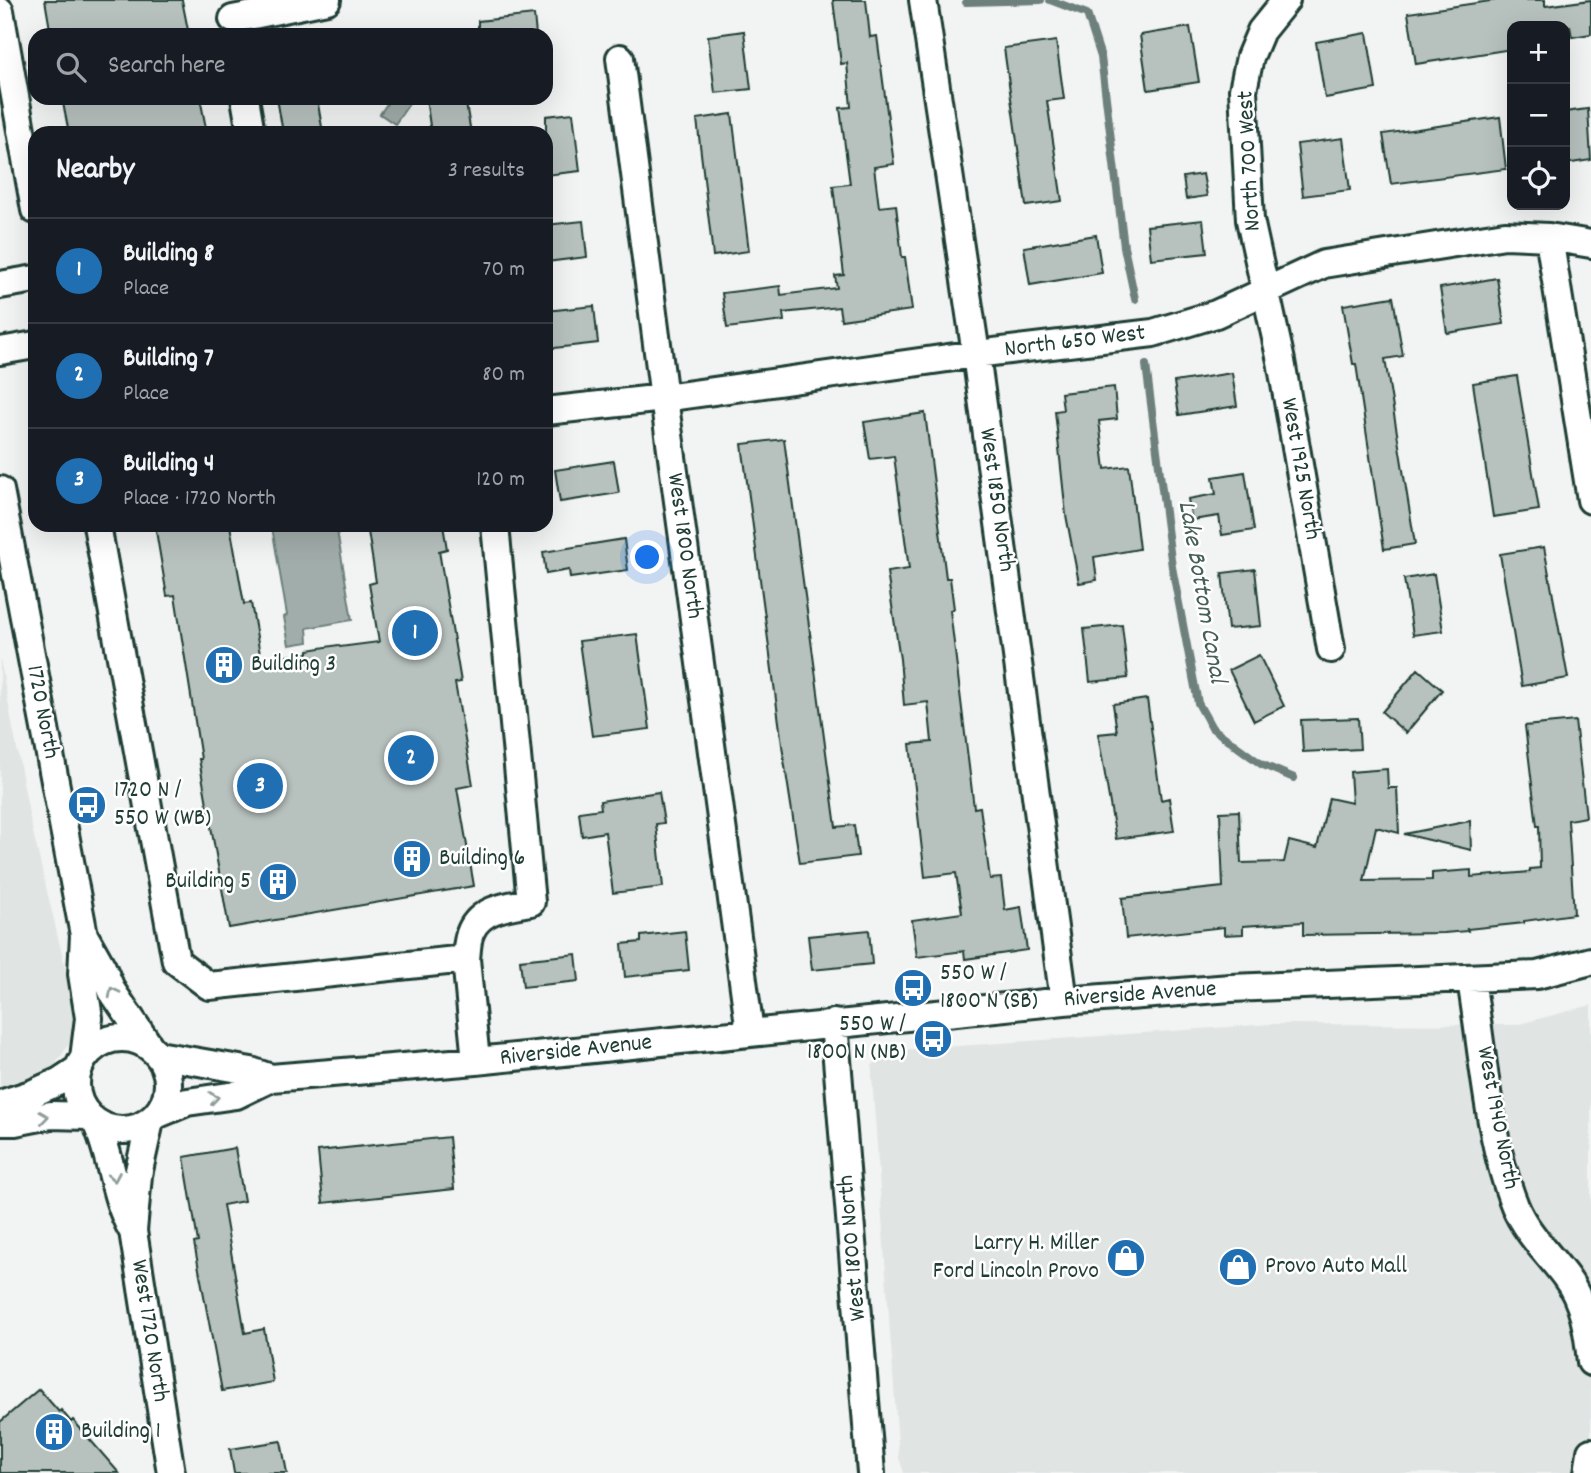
<!DOCTYPE html>
<html lang="en">
<head>
<meta charset="utf-8">
<style>
	:root { --surface:#171b24; --page:#242831; --text:#f1f3f6; --muted:#9ea1a6; --line:#363941; --accent:#1f6fb2 }
	body { margin:0; font-family:Dekko,sans-serif; background:var(--page); color:var(--text) }
	.controls { position:absolute; right:21px; top:21px; display:grid; overflow:hidden; border-radius:14px; box-shadow:0 7px 28px #0002 }
	.controls button { width:63px; height:63px; display:grid; place-items:center; padding:0; border:0; border-bottom:2px solid var(--line); background:var(--surface); color:var(--text); font:35px sans-serif }
	.you { position:absolute; left:648px; top:558px; width:24px; height:24px; margin:-18px; border:5px solid #fff; border-radius:50%; background:#1a73e8; box-shadow:0 0 0 10px #1a73e833 }
	.badge { display:grid; place-items:center; width:46px; height:46px; border-radius:50%; background:var(--accent); color:#fff; font-size:23px; font-weight:700 }
	.pin { position:absolute; translate:-50% -50%; border:4px solid #fff; box-shadow:0 2px 7px #0006 }
	.list { margin:0; padding:0; list-style:none }
	h2 { display:flex; justify-content:space-between; align-items:center; height:91px; margin:0; padding:0 28px; font-size:30px }
	h2 small { font-size:23px; font-weight:400; color:var(--muted) }
	.list li { display:grid; grid-template-columns:46px 1fr auto; gap:21px; align-items:center; box-sizing:border-box; height:105px; padding:0 28px; border-top:2px solid var(--line) }
	.list b { display:block; font-size:26px; white-space:nowrap }
	.list p { margin:0; font-size:23px; white-space:nowrap; color:var(--muted) }
	.list em { font-size:23px; font-style:normal; color:var(--muted) }
	.icon { flex:none; width:38px; height:38px; fill:none; stroke:currentColor; stroke-width:2; stroke-linecap:round; stroke-linejoin:round }
	.map { position:relative; flex:none; width:1591px; height:1473px; overflow:hidden }
	.search { position:absolute; background:var(--surface); box-shadow:0 7px 28px #0002; left:28px; top:28px; width:525px; height:77px; display:flex; align-items:center; gap:18px; box-sizing:border-box; padding:0 24px; border-radius:21px; color:var(--muted); font-size:26px }
	.panel { position:absolute; background:var(--surface); box-shadow:0 7px 28px #0002; left:28px; top:126px; width:525px; height:406px; border-radius:21px }
	.map>svg:first-child { display:block }
</style>
</head>
<body>
<div class="map">
<svg width="1591" height="1473" viewBox="0 0 1591 1473">
	<rect width="100%" height="100%" fill="#f2f3f3"/>
	<filter id="ink" filterUnits="userSpaceOnUse"><feTurbulence type="fractalNoise" baseFrequency=".0143" numOctaves="2"/><feDisplacementMap in="SourceGraphic" scale="14" xChannelSelector="R" yChannelSelector="G"/><feConvolveMatrix kernelMatrix="1 2 1 2 8 2 1 2 1" color-interpolation-filters="sRGB"/></filter>
	<g filter="url(#ink)">
		<path fill="#e0e4e3" d="M 0,659 L 31,824 L 75,1009 L 72,1039 L 55,1065 L 27,1081 L 0,1086 Z
			M 1591,1005 L 1591,1473 L 904,1473 L 899,1458 L 872,1075 L 872,1066 L 878,1058 L 888,1052 L 901,1050 L 1272,1024 L 1516,1025 Z"/>
		<path fill="#a1adaa" stroke="#6d807b" stroke-width="2" d="M 391,98 L 413,98 L 395,124 L 380,114 Z
			M 281,525 L 336,525 L 352,620 L 307,628 L 308,642 L 289,645 L 284,617 L 287,615 L 272,527 Z"/>
		<g fill="none" stroke-linecap="round" stroke-linejoin="round">
			<path stroke="#6d807b" stroke-width="8" d="M 1050,0 L 1087,14 L 1101,57 L 1124,247 L 1135,299
				M 966,2 L 1041,0
				M 1146,365 L 1172,567 L 1198,703 L 1212,728 L 1261,764 L 1294,778"/>
		</g>
		<path fill="#b7c1bd" stroke="#1f3d34" stroke-width="2" d="M 45,0 L 182,0 L 189,35 L 51,35 Z
			M 833,0 L 866,0 L 870,37 L 877,36 L 894,164 L 874,167 L 879,207 L 896,205 L 902,257 L 905,257 L 912,310 L 841,320 L 839,307 L 783,313 L 784,321 L 727,328 L 722,293 L 780,286 L 781,295 L 837,288 L 835,276 L 844,275 L 833,186 L 850,184 L 840,108 L 851,107 L 847,63 L 841,64 Z
			M 1497,0 L 1545,0 L 1545,6 L 1591,0 L 1591,34 L 1572,37 L 1570,26 L 1512,26 L 1512,49 L 1416,64 L 1408,13 Z
			M 534,15 L 536,35 L 478,35 L 478,21 Z
			M 1190,27 L 1199,82 L 1148,90 L 1140,35 Z
			M 744,31 L 751,89 L 715,93 L 708,36 Z
			M 1367,33 L 1376,89 L 1325,98 L 1316,42 Z
			M 1056,41 L 1064,99 L 1047,101 L 1062,201 L 1026,206 L 1004,48 Z
			M 62,98 L 200,98 L 207,133 L 69,133 Z
			M 277,98 L 317,98 L 323,133 L 283,133 Z
			M 426,98 L 465,98 L 471,133 L 431,133 Z
			M 1588,109 L 1591,160 L 1565,164 L 1565,112 Z
			M 573,113 L 580,171 L 546,175 L 546,116 Z
			M 732,114 L 749,251 L 713,256 L 697,119 Z
			M 1500,117 L 1506,169 L 1391,184 L 1383,134 Z
			M 1343,138 L 1350,190 L 1303,196 L 1297,144 Z
			M 1203,174 L 1207,196 L 1186,199 L 1183,177 Z
			M 1203,220 L 1207,253 L 1151,259 L 1147,226 Z
			M 583,221 L 587,257 L 546,262 L 546,225 Z
			M 1096,235 L 1102,273 L 1030,285 L 1024,247 Z
			M 1497,278 L 1504,324 L 1447,333 L 1440,288 Z
			M 1393,297 L 1403,356 L 1385,359 L 1415,544 L 1384,549 L 1356,364 L 1353,364 L 1343,305 Z
			M 594,306 L 598,343 L 546,349 L 546,311 Z
			M 1232,373 L 1237,406 L 1179,415 L 1174,382 Z
			M 1517,376 L 1539,510 L 1493,517 L 1473,383 Z
			M 1114,387 L 1117,419 L 1099,421 L 1105,469 L 1129,466 L 1139,549 L 1094,557 L 1097,580 L 1079,583 L 1066,515 L 1055,411 L 1063,410 L 1061,393 Z
			M 925,413 L 946,578 L 950,578 L 954,609 L 950,610 L 974,808 L 980,807 L 990,879 L 1001,878 L 1005,910 L 1021,907 L 1027,950 L 965,959 L 964,951 L 917,957 L 912,920 L 962,913 L 956,873 L 925,877 L 910,744 L 932,742 L 928,702 L 904,705 L 900,659 L 887,572 L 909,569 L 894,456 L 870,459 L 864,422 Z
			M 784,439 L 836,827 L 854,825 L 858,856 L 800,863 L 784,760 L 742,444 Z
			M 614,461 L 619,493 L 560,502 L 555,470 Z
			M 1245,472 L 1254,530 L 1222,535 L 1219,516 L 1192,520 L 1188,499 L 1216,494 L 1213,477 Z
			M 155,525 L 230,525 L 244,604 L 251,603 L 261,660 L 308,653 L 308,650 L 338,645 L 340,647 L 379,642 L 369,584 L 376,582 L 367,525 L 443,525 L 447,549 L 439,551 L 461,682 L 455,683 L 473,785 L 457,788 L 474,886 L 229,928 L 199,759 L 201,759 L 175,595 L 167,596 Z
			M 624,539 L 628,570 L 570,578 L 569,570 L 546,574 L 543,552 Z
			M 1544,547 L 1568,678 L 1522,686 L 1500,554 Z
			M 1255,569 L 1261,626 L 1228,629 L 1222,573 Z
			M 1434,574 L 1443,631 L 1413,635 L 1404,579 Z
			M 1122,625 L 1128,678 L 1090,682 L 1084,629 Z
			M 637,634 L 650,729 L 592,736 L 579,641 Z
			M 1259,655 L 1284,706 L 1254,721 L 1229,670 Z
			M 1418,669 L 1442,690 L 1406,733 L 1382,712 Z
			M 1147,699 L 1161,800 L 1169,798 L 1174,831 L 1116,839 L 1098,734 L 1117,732 L 1113,704 Z
			M 1358,718 L 1360,749 L 1303,752 L 1301,720 Z
			M 1575,721 L 1586,817 L 1568,820 L 1574,914 L 1524,921 L 1524,923 L 1467,929 L 1468,931 L 1444,933 L 1303,935 L 1303,922 L 1243,926 L 1243,934 L 1224,935 L 1224,927 L 1126,938 L 1122,898 L 1223,887 L 1220,812 L 1239,811 L 1241,863 L 1284,862 L 1289,841 L 1317,848 L 1329,798 L 1352,803 L 1350,772 L 1387,769 L 1388,788 L 1397,788 L 1399,833 L 1376,827 L 1364,881 L 1432,880 L 1432,873 L 1471,870 L 1471,877 L 1530,872 L 1530,869 L 1540,868 L 1539,826 L 1537,826 L 1525,726 Z
			M 659,792 L 664,823 L 656,824 L 663,887 L 613,893 L 605,832 L 582,836 L 579,812 L 601,809 L 600,801 Z
			M 1470,821 L 1471,850 L 1404,834 Z
			M 869,930 L 872,964 L 812,970 L 808,936 Z
			M 685,931 L 689,970 L 625,977 L 622,944 L 641,942 L 641,936 Z
			M 576,954 L 579,981 L 523,987 L 520,960 Z
			M 449,1137 L 454,1189 L 323,1203 L 318,1151 Z
			M 235,1148 L 244,1201 L 223,1205 L 245,1333 L 264,1329 L 273,1382 L 222,1391 L 194,1243 L 198,1242 L 184,1157 Z
			M 39,1389 L 59,1412 L 61,1410 L 71,1422 L 73,1420 L 119,1473 L 0,1473 L 0,1422 Z
			M 281,1441 L 287,1473 L 234,1473 L 230,1449 Z"/>
		<g fill="none" stroke-linecap="round" stroke-linejoin="round">
			<g stroke="#1f3d34" stroke-width="32">
				<path id="minor" d="M 923,0 L 976,354 L 1064,1001
					M 1286,0 L 1261,31 L 1250,57 L 1243,90 L 1250,220 L 1281,361 L 1331,649
					M 0,11 L 35,210
					M 233,19 L 327,0
					M 620,58 L 664,398 L 750,1032
					M 245,98 L 251,133
					M 1549,237 L 1591,500
					M 0,285 L 35,279
					M 0,351 L 35,345
					M 546,411 L 664,398 L 976,354 L 1153,333 L 1216,314 L 1324,264 L 1505,235 L 1549,237 L 1591,244
					M 0,490 L 84,935 L 82,974 L 89,1018 L 84,1058
					M 97,525 L 176,961 L 209,986 L 466,959 C 467,951 467,939 471,931 C 481,908 509,906 531,902 L 495,525
					M 84,935 L 102,967 L 112,991 L 150,1047
					M 466,959 L 476,1061
					M 1471,980 C 1483,1052 1488,1139 1515,1206 C 1526,1233 1548,1253 1565,1276 C 1584,1301 1588,1332 1591,1362
					M 834,1023 L 871,1473
					M76 1084a46 46 0 1 1 92 0a46 46 0 1 1-92 0Z
					M 158,1055 L 251,1071 L 271,1078
					M 0,1104 L 31,1094 L 60,1081 L 78,1069
					M 156,1115 L 187,1102 L 236,1095 L 271,1078 L 476,1061 L 1064,1001 L 1231,988 L 1537,975 L 1591,961
					M 150,1121 L 138,1175 L 133,1231 L 171,1473
					M 0,1122 L 15,1122 L 51,1115 L 88,1116
					M 96,1122 C 112,1157 113,1196 132,1230
					M 1588,1473 L 1591,1452"/>
			</g>
			<use href="#minor" stroke="#fff" stroke-width="26"/>
		</g>
		<defs><path id="oneway-chevron" d="M-2-3.5L2.5 0L-2 3.5" fill="none" stroke-width="1.6" stroke-linecap="round" stroke-linejoin="round" transform="scale(1.75)"/></defs>
		<g stroke="#8f9e9a">
			<use href="#oneway-chevron" transform="translate(113 992) rotate(-117)"/>
			<use href="#oneway-chevron" transform="translate(214 1098) rotate(-8)"/>
			<use href="#oneway-chevron" transform="translate(44 1117) rotate(-8)"/>
			<use href="#oneway-chevron" transform="translate(114 1177) rotate(80)"/>
		</g>
	</g>
	<defs>
		<g id="building-disc" transform="scale(2.0125)"><circle r="9.5" fill="#1f6fb2" stroke="#fff"/><path d="M-4-6H4V6H1V3H-1V6H-4ZM-2.5-4.3h1.7v1.8h-1.7ZM.8-4.3h1.7v1.8H.8ZM-2.5-1h1.7V.8h-1.7ZM.8-1h1.7V.8H.8Z" fill="#fff"/></g>
		<g id="bus-disc" transform="scale(2.0125)"><circle r="9.5" fill="#1f6fb2" stroke="#fff"/><path d="M-5-6H5V4H4V6H2V4H-2V6H-4V4H-5ZM-3.5-4V0h7V-4ZM-3.5 1.2v1.5H-2V1.2ZM2 1.2v1.5H3.5V1.2Z" fill="#fff"/></g>
		<g id="shop-disc" transform="scale(2.0125)"><circle r="9.5" fill="#1f6fb2" stroke="#fff"/><path d="M-5-2.5h2.3a2.7 3.5 0 0 1 5.4 0H5L5.5 6h-11ZM-1.5-2.5h3a1.5 2.3 0 0 0-3 0Z" fill="#fff"/></g>
	</defs>
	<g fill-rule="evenodd">
		<use href="#building-disc" x="224" y="665"/>
		<use href="#bus-disc" x="87" y="805"/>
		<use href="#building-disc" x="412" y="859"/>
		<use href="#building-disc" x="278" y="882"/>
		<use href="#bus-disc" x="913" y="988"/>
		<use href="#bus-disc" x="933" y="1039"/>
		<use href="#shop-disc" x="1126" y="1258"/>
		<use href="#shop-disc" x="1238" y="1267"/>
		<use href="#building-disc" x="54" y="1432"/>
	</g>
	<g text-anchor="middle" dominant-baseline="central" stroke-width="5" stroke-linejoin="round" paint-order="stroke">
		<g font-size="24" fill="#1f3d34" stroke="#fff">
			<text transform="translate(1250 161) rotate(-93)">North 700 West</text>
			<text transform="translate(1075 342) rotate(-7)">North 650 West</text>
			<text transform="translate(1300 469) rotate(80)">West 1925 North</text>
			<text transform="translate(996 500) rotate(82)">West 1850 North</text>
			<text transform="translate(684 546) rotate(82)">West 1800 North</text>
			<text transform="translate(42 712) rotate(79)">1720 North</text>
			<text transform="translate(1140 995) rotate(-4)">Riverside Avenue</text>
			<text transform="translate(576 1051) rotate(-6)">Riverside Avenue</text>
			<text transform="translate(1497 1118) rotate(79)">West 1940 North</text>
			<text transform="translate(853 1248) rotate(-95)">West 1800 North</text>
			<text transform="translate(149 1331) rotate(81)">West 1720 North</text>
		</g>
		<g font-size="24" fill="#1f3d34" stroke="#fff" text-anchor="start">
			<text x="251" y="665">Building 3</text>
			<text x="114" y="791">1720 N /<tspan x="114" dy="28">550 W (WB)</tspan></text>
			<text x="439" y="859">Building 6</text>
			<text x="251" y="882" text-anchor="end">Building 5</text>
			<text x="940" y="974">550 W /<tspan x="940" dy="28">1800 N (SB)</tspan></text>
			<text x="906" y="1025" text-anchor="end">550 W /<tspan x="906" dy="28">1800 N (NB)</tspan></text>
			<text x="1099" y="1244" text-anchor="end">Larry H. Miller<tspan x="1099" dy="28">Ford Lincoln Provo</tspan></text>
			<text x="1265" y="1267">Provo Auto Mall</text>
			<text x="81" y="1432">Building 1</text>
		</g>
		<g font-size="26" font-style="italic" fill="#465f57" stroke="#fff">
			<text transform="translate(1201 592) rotate(80)">Lake Bottom Canal</text>
		</g>
	</g>
</svg>
<div class="controls">
<button>+</button>
<button>−</button>
<button><svg class="icon" aria-label="locate" viewBox="0 0 24 24"><circle cx="12" cy="12" r="6"/><path d="M12 2v4M12 18v4M2 12h4M18 12h4"/></svg></button>
</div>
<div class="you"></div>
<div class="pin badge" style="left:415px;top:633px">1</div>
<div class="pin badge" style="left:411px;top:758px">2</div>
<div class="pin badge" style="left:260px;top:786px">3</div>
<div class="search"><svg class="icon" aria-label="search" viewBox="0 0 24 24"><circle cx="10" cy="10" r="6"/><path d="M15 15l6 6"/></svg>Search here</div>
<section class="panel">
<h2>Nearby<small>3 results</small></h2>
<ul class="list">
<li><span class="badge">1</span><div><b>Building 8</b><p>Place</p></div><em>70 m</em></li>
<li><span class="badge">2</span><div><b>Building 7</b><p>Place</p></div><em>80 m</em></li>
<li><span class="badge">3</span><div><b>Building 4</b><p>Place · 1720 North</p></div><em>120 m</em></li>
</ul>
</section>
</div>
</body>
</html>
